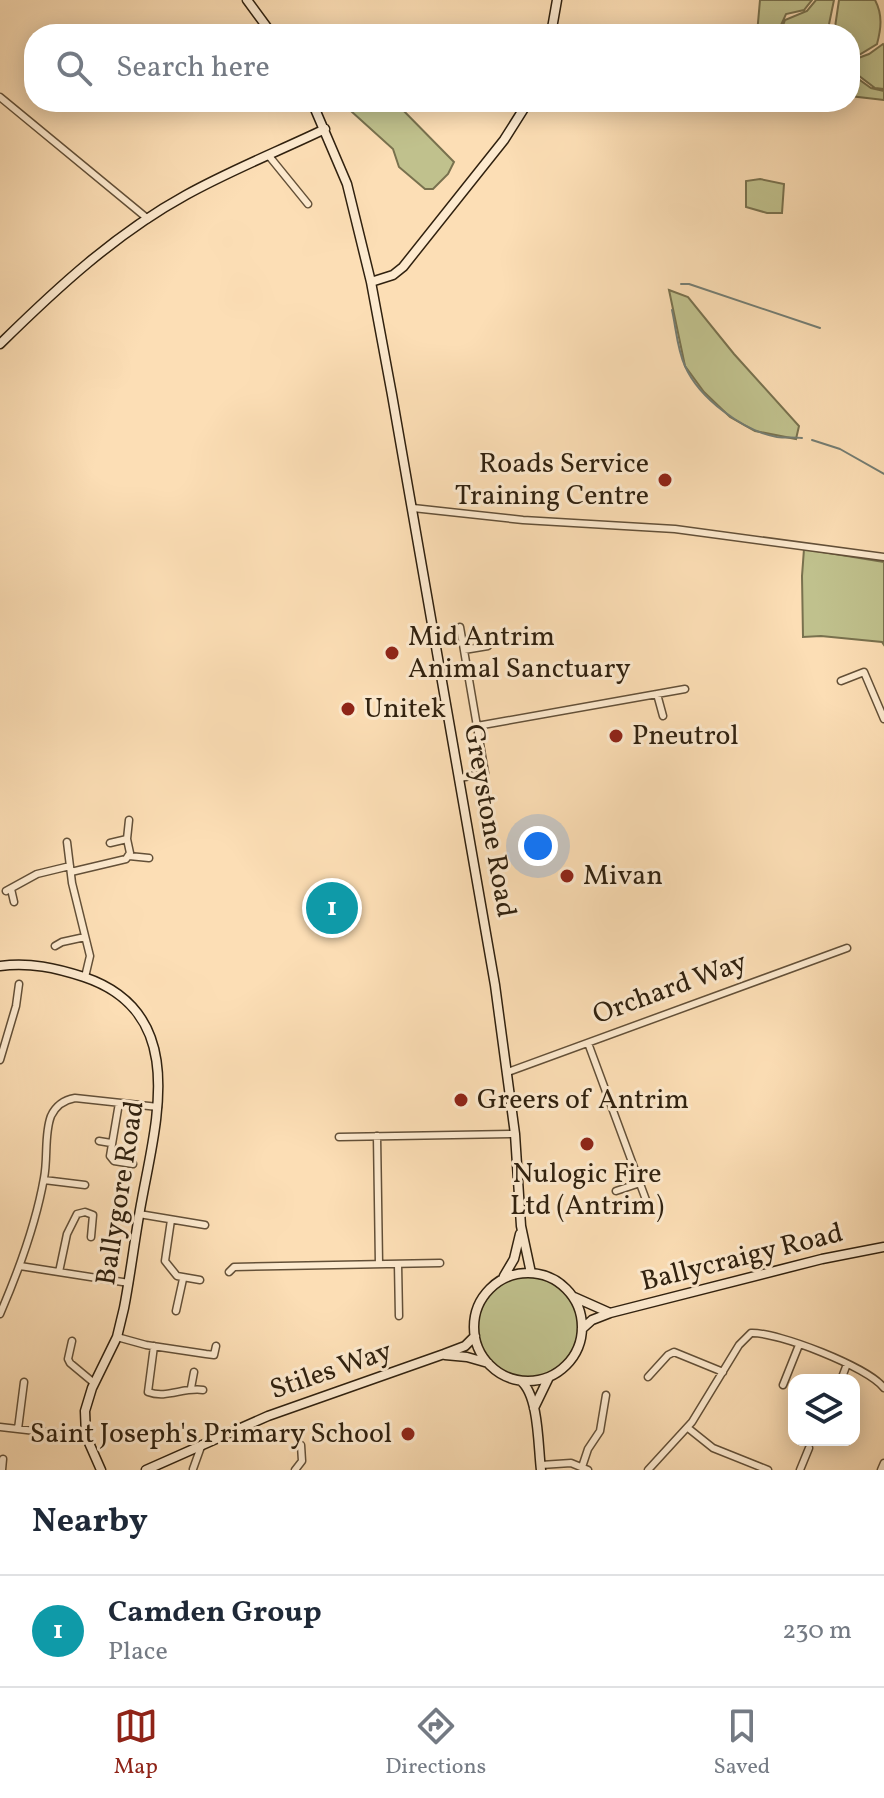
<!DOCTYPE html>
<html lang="en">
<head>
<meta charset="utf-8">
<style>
	:root { --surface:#fff; --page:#f2f2f3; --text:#1f2937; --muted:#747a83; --line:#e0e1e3; --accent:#8f2418 }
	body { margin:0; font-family:Vollkorn,serif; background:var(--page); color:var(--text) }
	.controls { position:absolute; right:24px; bottom:24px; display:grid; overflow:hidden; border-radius:16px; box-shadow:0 4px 20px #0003 }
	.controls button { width:72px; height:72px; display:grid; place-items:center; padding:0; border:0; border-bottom:2px solid var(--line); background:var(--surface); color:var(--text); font:40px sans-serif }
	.you { position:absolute; left:538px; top:846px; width:28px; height:28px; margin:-20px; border:6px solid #fff; border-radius:50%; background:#1a73e8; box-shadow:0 0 0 12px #1a73e833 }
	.badge { display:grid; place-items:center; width:52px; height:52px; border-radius:50%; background:var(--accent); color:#fff; font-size:26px; font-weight:700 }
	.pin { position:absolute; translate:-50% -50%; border:4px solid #fff; box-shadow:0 2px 8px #0006 }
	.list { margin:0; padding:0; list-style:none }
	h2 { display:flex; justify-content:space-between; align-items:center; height:104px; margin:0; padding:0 32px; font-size:34px }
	h2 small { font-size:26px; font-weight:400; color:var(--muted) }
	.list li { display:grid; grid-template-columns:52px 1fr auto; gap:24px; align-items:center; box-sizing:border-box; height:112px; padding:0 32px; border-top:2px solid var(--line) }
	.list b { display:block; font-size:30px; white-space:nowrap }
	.list p { margin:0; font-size:26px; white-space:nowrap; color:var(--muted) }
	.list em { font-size:26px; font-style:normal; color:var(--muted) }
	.icon { flex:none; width:44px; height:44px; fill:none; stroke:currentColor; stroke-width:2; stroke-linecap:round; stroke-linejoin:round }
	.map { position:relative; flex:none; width:884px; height:1470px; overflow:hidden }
	.search { position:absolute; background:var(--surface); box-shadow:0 4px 20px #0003; left:24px; right:24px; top:24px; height:88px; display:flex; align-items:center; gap:20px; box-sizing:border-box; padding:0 28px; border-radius:32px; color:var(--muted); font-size:30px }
	.sheet { height:216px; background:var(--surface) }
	nav { display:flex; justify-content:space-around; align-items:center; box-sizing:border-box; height:112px; border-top:2px solid var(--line); background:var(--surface); font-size:22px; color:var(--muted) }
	nav a { display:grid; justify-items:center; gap:4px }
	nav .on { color:var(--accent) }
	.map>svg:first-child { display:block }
</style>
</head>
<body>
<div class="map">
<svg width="884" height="1470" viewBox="0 0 884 1470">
	<rect width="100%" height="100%" fill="#fcdeb5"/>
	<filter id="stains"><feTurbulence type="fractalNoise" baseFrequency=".0025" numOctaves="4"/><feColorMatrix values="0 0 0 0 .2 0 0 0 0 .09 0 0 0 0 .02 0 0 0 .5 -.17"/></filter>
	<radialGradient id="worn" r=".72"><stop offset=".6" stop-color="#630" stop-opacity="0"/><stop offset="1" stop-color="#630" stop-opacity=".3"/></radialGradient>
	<path fill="#c0c18d" stroke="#78714e" stroke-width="2" d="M 760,0 L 812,0 L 804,10 L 786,14 L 777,34 L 757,34 Z
		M 816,0 L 834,0 L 827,34 L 780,34 L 785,20 L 807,11 Z
		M 839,0 L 875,0 C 883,15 881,29 877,44 L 854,58 L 850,59 L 850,34 L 834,34 Z
		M 883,44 L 884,45 L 884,89 L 875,88 L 850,69 L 850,61 L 869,54 Z
		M 850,73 L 871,88 L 884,91 L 884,100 L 850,96 Z
		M 341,102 L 395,102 L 454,162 L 448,174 L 433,189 L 425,189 L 399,167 L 393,149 Z
		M 760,179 L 784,184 L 782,213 L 767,213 L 746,207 L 746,181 Z
		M 669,290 L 688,297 L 734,354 L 799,426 L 796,439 L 755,431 L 730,417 L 704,392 L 685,366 Z
		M 804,549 L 884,562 L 884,645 L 882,642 L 821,636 L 803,637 L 802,576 Z
		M478 1327a50 50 0 1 1 100 0a50 50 0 1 1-100 0Z"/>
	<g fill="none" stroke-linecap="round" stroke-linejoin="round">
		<path stroke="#747d73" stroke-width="2" d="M 681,284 L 689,284 L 820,328
			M 672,310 C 676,327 677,349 685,366 C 699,398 743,431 777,437 C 785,438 794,437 802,438
			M 812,440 L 840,449 L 884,474"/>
		<g stroke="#635038" stroke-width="9">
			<path id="street" d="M 0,97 L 148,219
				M 269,156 L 308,204
				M 413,508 L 523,520 L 675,529 L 884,557
				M 460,627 L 485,773 L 460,778
				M 464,650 L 488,646
				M 841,681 L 864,672 L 884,719
				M 657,694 L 663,716
				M 477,726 L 685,689
				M 67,842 L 72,883 L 90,956 L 85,977
				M 110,843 L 127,839
				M 129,856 L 149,858
				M 71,872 L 126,859 L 130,853 L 127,839 L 129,820
				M 11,889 L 14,902
				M 6,891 L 37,874 L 70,866
				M 55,946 L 62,942 L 85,937
				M 588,1043 L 649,1208
				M 0,1060 L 16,1006 L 19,984
				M 508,1072 L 847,948
				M 119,1103 L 110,1156 L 114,1161 L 133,1164
				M 377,1136 L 379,1264
				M 339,1137 L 515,1134
				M 99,1141 L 111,1143
				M 44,1180 L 85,1185
				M 616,1191 L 640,1183
				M 139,1214 L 205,1225
				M 171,1220 L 165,1261 L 177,1276 L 200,1280
				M 398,1264 L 399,1316
				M 20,1266 L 129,1283
				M 59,1272 L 67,1234 L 77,1214 L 85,1212 L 93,1215 L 91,1237
				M 229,1272 L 234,1267 L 440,1263
				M 176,1311 L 183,1279
				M 0,1314 C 19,1270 36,1224 44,1178 C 48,1158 44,1134 51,1116 C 56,1105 64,1100 75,1098 L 158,1107
				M 117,1337 L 146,1345 L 206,1354 L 214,1355 L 216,1346
				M 72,1341 L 68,1359 L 70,1363 L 94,1383
				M 154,1346 L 148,1392 C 167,1399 183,1387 203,1390
				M 648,1377 L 668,1355 L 674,1352 L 723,1372
				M 841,1380 L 847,1364
				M 783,1385 L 799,1345
				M 191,1388 L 194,1372
				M 0,1427 L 53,1433 L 86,1432
				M 688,1428 L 713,1448 L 768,1470
				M 18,1429 L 24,1382
				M 541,1465 L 571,1463 L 588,1470
				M 582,1467 L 588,1449 L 600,1431 L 606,1395
				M 193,1469 L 202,1444
				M 2,1470 L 3,1459
				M 295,1470 L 302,1461 L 301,1445
				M 648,1470 L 692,1422 L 739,1345 L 751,1333 C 778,1332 868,1367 884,1388
				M 800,1470 L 809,1448
				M 881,1470 L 884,1463"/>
		</g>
		<g stroke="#30210f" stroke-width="11">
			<path id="secondary" d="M 247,0 L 272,34
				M 551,34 L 557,0
				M 312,102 L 347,184 L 371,282 L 392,395 L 495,985 L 515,1134 L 521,1226 L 531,1273
				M 371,282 L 393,275 L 403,267 L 504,140 L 528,102
				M 0,344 C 57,288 115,234 186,195 C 231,170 279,151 325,129
				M 0,966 C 30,962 56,968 84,977 C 188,1012 157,1118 142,1199 C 135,1235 131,1272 124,1308 L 117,1337 L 92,1388 L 85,1411 L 86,1436 L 101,1470
				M474 1327a54 54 0 1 1 108 0a54 54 0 1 1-108 0Z
				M 504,1276 L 514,1259 L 520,1234
				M 574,1297 L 610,1313
				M 582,1329 L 592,1320 L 610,1313 L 822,1259 L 884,1247
				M 445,1355 L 467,1357 L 488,1363
				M 521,1381 C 539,1396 538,1446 541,1470
				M 534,1408 L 549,1377
				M 146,1470 L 268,1416 L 444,1354 L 465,1346 L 475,1336"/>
		</g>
		<use href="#street" stroke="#fdeacf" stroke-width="6"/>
		<use href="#secondary" stroke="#fdeacf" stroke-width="8"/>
	</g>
	<g fill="#8f2418" stroke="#fdeacf" stroke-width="3">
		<circle cx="665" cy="480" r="8"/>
		<circle cx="392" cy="653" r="8"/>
		<circle cx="348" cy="709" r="8"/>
		<circle cx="616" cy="736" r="8"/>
		<circle cx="567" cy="876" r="8"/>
		<circle cx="461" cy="1100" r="8"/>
		<circle cx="587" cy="1144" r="8"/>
		<circle cx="408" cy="1434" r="8"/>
	</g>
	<g text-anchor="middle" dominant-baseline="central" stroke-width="6" stroke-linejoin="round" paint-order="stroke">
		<g font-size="28" fill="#30210f" stroke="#fdeacf" text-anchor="start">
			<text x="649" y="464" text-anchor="end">Roads Service<tspan x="649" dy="32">Training Centre</tspan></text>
			<text x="408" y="637">Mid Antrim<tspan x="408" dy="32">Animal Sanctuary</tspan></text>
			<text x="364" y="709">Unitek</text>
			<text x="632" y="736">Pneutrol</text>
			<text x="583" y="876">Mivan</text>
			<text x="477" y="1100">Greers of Antrim</text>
			<text x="587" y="1174" text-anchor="middle">Nulogic Fire<tspan x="587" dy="32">Ltd (Antrim)</tspan></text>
			<text x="392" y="1434" text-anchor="end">Saint Joseph's Primary School</text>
		</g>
		<g font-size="28" fill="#30210f" stroke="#fdeacf">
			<text transform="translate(489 821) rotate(80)">Greystone Road</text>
			<text transform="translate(670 989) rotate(-20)">Orchard Way</text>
			<text transform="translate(121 1193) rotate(-81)">Ballygore Road</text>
			<text transform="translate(742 1258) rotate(-14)">Ballycraigy Road</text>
			<text transform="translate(331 1371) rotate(-19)">Stiles Way</text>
		</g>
	</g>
	<rect width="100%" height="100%" filter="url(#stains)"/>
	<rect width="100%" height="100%" fill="url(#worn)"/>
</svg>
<div class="controls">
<button><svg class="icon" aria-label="layers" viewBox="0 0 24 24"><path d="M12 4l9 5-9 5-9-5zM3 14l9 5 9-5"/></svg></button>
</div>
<div class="you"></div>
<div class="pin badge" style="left:332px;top:908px;background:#0f9aa8">1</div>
<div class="search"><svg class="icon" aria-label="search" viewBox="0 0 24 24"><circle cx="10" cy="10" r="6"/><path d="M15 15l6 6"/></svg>Search here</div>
</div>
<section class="sheet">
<h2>Nearby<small></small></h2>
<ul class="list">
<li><span class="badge" style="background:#0f9aa8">1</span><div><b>Camden Group</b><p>Place</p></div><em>230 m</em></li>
</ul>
</section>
<nav>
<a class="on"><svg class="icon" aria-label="map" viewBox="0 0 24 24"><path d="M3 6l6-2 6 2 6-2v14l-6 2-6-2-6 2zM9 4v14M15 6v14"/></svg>Map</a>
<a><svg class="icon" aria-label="directions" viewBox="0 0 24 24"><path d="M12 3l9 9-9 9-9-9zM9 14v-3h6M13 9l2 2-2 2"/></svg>Directions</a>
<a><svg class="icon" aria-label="saved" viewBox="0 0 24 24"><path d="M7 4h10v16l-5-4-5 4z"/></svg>Saved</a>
</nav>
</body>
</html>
